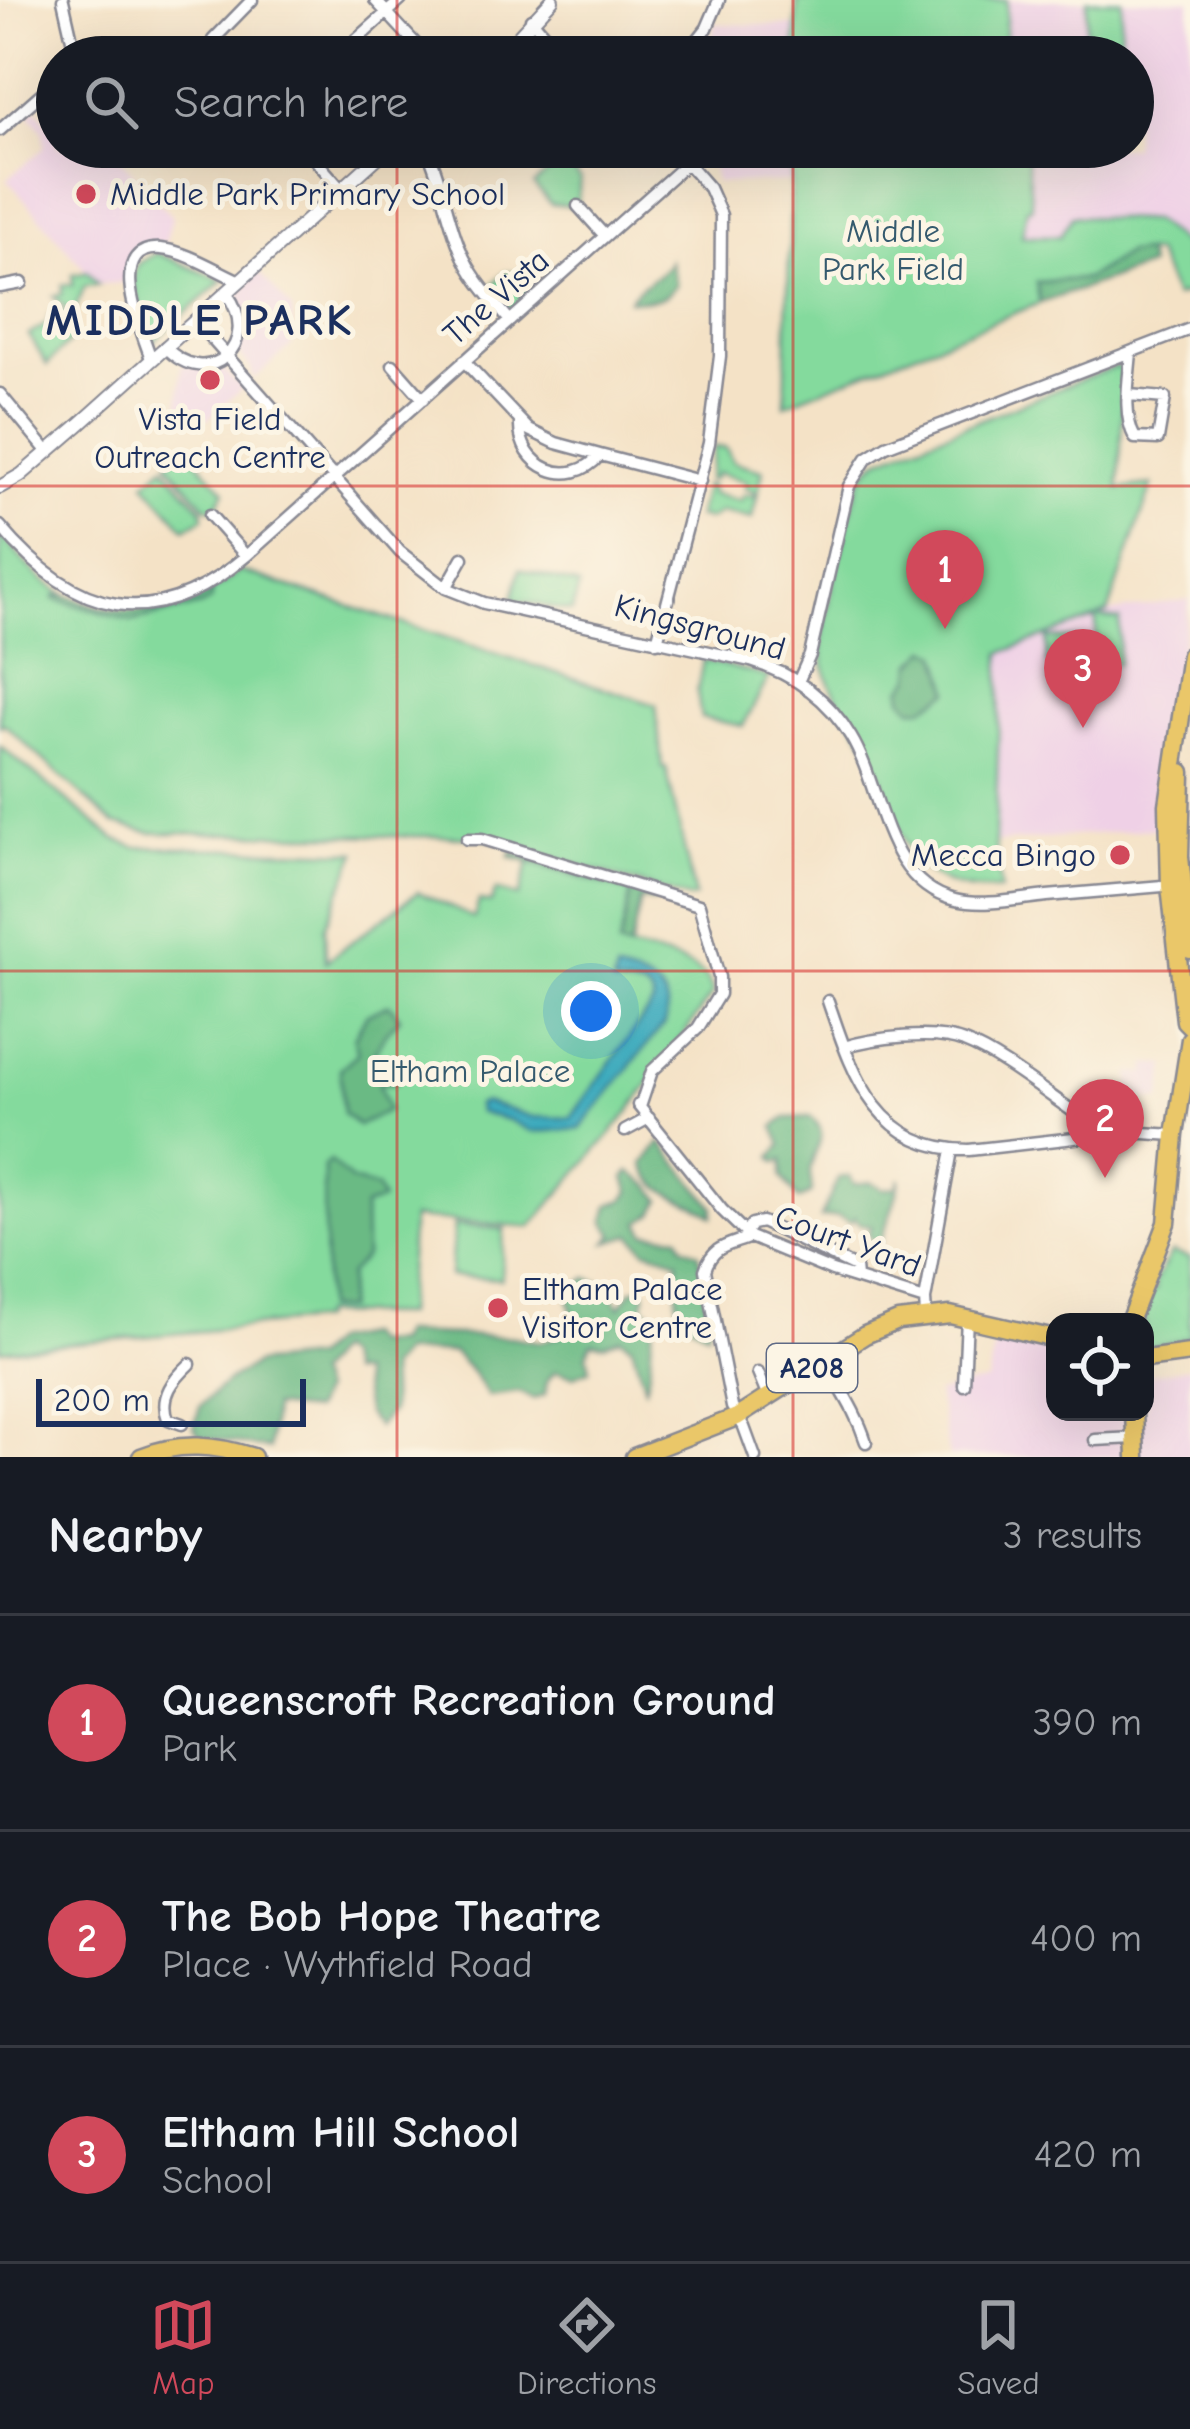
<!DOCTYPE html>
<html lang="en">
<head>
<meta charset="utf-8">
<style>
	:root { --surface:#171b24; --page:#20242c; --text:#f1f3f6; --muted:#9ea1a6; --line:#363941; --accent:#d1495b }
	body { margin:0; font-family:"Comic Neue",sans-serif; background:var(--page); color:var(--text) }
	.controls { position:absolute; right:36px; bottom:36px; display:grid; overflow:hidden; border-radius:24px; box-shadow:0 12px 48px #0002 }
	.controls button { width:108px; height:108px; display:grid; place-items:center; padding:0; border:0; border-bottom:3px solid var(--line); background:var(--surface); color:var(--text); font:60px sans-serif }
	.scale { position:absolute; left:36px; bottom:30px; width:270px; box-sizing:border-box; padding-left:12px; border:6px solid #1b2f5e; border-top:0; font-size:33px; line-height:42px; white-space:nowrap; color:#1b2f5e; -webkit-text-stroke:9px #fcf5e5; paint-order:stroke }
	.you { position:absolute; left:591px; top:1011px; width:42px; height:42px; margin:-30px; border:9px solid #fff; border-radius:50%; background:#1a73e8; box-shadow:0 0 0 18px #1a73e833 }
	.badge { display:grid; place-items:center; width:78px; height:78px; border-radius:50%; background:var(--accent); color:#fff; font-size:39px; font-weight:700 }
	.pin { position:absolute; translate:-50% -99px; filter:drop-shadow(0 3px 6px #0008) }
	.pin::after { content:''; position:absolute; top:63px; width:42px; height:36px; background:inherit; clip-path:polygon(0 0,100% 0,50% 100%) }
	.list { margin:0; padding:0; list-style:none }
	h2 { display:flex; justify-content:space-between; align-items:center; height:156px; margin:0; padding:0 48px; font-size:51px }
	h2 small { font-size:39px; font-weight:400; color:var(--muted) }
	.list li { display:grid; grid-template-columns:78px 1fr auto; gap:36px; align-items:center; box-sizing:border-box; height:216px; padding:0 48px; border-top:3px solid var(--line) }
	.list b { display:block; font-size:45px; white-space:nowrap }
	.list p { margin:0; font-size:39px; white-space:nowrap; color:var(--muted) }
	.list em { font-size:39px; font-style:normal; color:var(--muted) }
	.icon { flex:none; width:66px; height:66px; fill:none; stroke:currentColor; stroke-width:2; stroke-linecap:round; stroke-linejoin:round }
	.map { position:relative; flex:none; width:1190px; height:1457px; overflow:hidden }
	.search { position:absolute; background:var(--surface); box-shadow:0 12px 48px #0002; left:36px; right:36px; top:36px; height:132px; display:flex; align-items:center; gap:30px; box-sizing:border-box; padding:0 42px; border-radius:66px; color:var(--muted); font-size:45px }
	.sheet { height:804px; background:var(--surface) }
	nav { display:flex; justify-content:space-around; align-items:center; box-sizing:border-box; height:168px; border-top:3px solid var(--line); background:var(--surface); font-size:33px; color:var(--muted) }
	nav a { display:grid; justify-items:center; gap:6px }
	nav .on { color:var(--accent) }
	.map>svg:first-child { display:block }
</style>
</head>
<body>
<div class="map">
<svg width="1190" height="1457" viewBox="0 0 1190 1457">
	<rect width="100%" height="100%" fill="#fcf5e5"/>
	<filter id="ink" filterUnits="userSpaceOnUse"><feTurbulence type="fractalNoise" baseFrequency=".00833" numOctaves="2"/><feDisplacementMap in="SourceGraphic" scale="24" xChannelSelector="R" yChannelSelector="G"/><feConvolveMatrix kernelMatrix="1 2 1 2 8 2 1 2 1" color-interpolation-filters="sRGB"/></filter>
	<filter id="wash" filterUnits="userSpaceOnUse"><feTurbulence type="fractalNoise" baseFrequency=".004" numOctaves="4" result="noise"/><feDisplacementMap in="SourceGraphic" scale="48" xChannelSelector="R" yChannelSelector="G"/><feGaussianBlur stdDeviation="2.7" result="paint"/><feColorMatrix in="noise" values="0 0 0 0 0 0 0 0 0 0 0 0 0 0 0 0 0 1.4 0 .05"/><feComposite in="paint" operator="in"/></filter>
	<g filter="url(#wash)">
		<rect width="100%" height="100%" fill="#f4e2c6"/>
		<path fill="#efd0e6" d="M 1004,0 L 1190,0 L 1190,266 L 1150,251 L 1129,253 L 1011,284 L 1015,147 L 1133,147 L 1133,57 L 1004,57 Z
			M 715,24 L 796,26 L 795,57 L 707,57 Z
			M 36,108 L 57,136 L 57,147 L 110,147 L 172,217 L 165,244 L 149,244 L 132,254 L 125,282 L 98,285 L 7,179 L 44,148 L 43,131 L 29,114 Z
			M 707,147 L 792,147 L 791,182 L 716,183 Z
			M 258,271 L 292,310 L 292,345 L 254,379 L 251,368 L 236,350 L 243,324 L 236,300 Z
			M 182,365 L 221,366 L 235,382 L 245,386 L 207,420 L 183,417 L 179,402 Z
			M 1190,599 L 1161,772 L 1158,828 L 995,843 L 1001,653 L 1108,613 Z
			M 1147,1064 L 1167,1065 L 1161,1100 L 1129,1098 L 1130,1073 L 1146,1074 Z
			M 998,1333 L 1055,1350 L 1055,1412 L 1145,1412 L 1145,1375 L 1190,1367 L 1190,1457 L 949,1457 L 937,1393 L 987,1381 Z"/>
		<path fill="#84da9d" stroke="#50847e" stroke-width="3" d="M 797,0 L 1007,0 L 1004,57 L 795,57 Z
			M 1087,0 L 1122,0 L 1119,57 L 1085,56 Z
			M 792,147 L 1025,147 L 1032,207 L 1027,208 L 1022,236 L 1060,236 L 1072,216 L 1153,221 L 1184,245 L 1190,293 L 1174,297 L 1155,253 L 1128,253 L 1086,279 L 1037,282 L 1040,303 L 785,404 Z
			M 562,159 L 580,179 L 578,200 L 572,206 L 551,204 L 534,185 Z
			M 157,253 L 223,281 L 150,344 L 133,281 L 138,264 Z
			M 87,272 L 98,285 L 85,286 L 73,314 L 73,338 L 47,365 L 29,335 L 50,322 L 48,317 L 56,308 L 69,317 L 71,313 L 53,296 L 62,294 L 62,285 L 73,285 L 72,275 Z
			M 506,272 L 518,272 L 535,291 L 511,313 L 488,289 Z
			M 1117,366 L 1124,372 L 1119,489 L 1152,485 L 1108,613 L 1097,617 L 1120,620 L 1118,664 L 1096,663 L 1096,618 L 1001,653 L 995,843 L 1001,890 C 891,897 904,810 864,738 C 844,704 826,693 822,649 C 820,634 853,495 861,480 C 865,471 872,465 879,459 Z
			M 185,447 L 225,491 L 215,509 L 206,507 L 168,463 Z
			M 714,447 L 726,448 L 733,462 L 763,470 L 758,493 L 745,488 L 746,481 L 716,473 L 714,479 L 708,480 Z
			M 164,466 L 203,510 L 204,518 L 185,528 L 145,483 Z
			M 705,485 L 710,486 L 711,494 L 741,501 L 743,495 L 757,496 L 752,519 L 721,512 L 708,520 L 697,517 Z
			M 0,533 C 14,549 28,569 46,582 C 103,627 186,616 240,571 L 656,705 L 662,768 L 666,768 L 695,897 L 690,899 L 484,837 L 151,833 L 114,824 L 4,724 L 0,726 Z
			M 520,569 L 579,586 L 572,612 L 513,599 Z
			M 1047,638 L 1095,640 L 1094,664 L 1047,663 Z
			M 703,660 L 769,677 L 743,726 L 701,718 L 697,692 Z
			M 0,746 L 114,839 L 135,847 L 357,852 L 325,927 L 326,961 L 418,892 L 474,918 L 479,901 L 491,903 L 496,890 L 519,897 L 529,862 L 632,892 L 619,946 C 648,954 706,958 713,993 L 630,1111 L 531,1227 L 412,1218 L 405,1315 L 321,1314 L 320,1320 L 0,1350 Z
			M 454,1225 L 504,1229 L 501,1279 L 450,1276 Z
			M 1172,1252 L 1190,1258 L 1190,1337 L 1151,1348 L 1145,1346 L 1145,1322 L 1141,1322 L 1151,1293 L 1156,1291 L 1155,1281 Z"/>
		<path fill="#6bba84" stroke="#437471" stroke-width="3" d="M 1145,252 L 1149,266 L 1040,303 L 1036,282 L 1086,279 L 1128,253 Z
			M 670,260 L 676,285 C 663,303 650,300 629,300 C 638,283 663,278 670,260 Z
			M 212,591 L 210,601 L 200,606 L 132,621 L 55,599 L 56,595 C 71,594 85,603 101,607 C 138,616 178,609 212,591 Z
			M 928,649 L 939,654 L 950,691 L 923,708 L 912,708 L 903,698 L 902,689 L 912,677 L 913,664 Z
			M 511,852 L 657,894 L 655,902 L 641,899 L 630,949 L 619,946 L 631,892 L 510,857 Z
			M 389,1004 L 400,1018 L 385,1034 L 374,1054 L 378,1066 L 399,1079 L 393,1084 L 379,1083 L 388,1110 L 358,1126 L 343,1113 L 340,1069 L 358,1053 L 354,1038 L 366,1015 Z
			M 811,1117 C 833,1135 812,1150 810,1172 C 810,1178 812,1185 812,1192 L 799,1200 L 782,1177 L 783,1160 L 776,1162 L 772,1157 L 782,1145 L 774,1127 L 786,1118 Z
			M 661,1142 L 714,1207 L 713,1216 C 688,1198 655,1197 644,1164 Z
			M 330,1161 L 351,1181 L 376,1188 L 382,1200 L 364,1207 L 365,1256 L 349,1274 L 346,1309 L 325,1309 L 324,1166 Z
			M 630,1172 L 651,1186 L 661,1200 L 654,1214 L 640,1222 L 646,1233 L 679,1236 L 683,1246 L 699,1253 L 709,1318 L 707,1332 L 679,1316 C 674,1298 680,1280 678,1260 L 646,1250 L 632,1235 L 607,1242 L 614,1234 L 605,1222 L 609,1205 L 624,1200 L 630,1192 L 625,1178 Z
			M 849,1176 L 854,1184 L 872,1182 L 884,1189 L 897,1187 L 900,1178 C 897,1203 886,1222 879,1246 L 867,1234 L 872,1227 L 858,1223 L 855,1217 L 851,1222 L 836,1216 L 821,1218 L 838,1178 Z
			M 587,1278 L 604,1283 L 620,1307 L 632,1290 L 641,1288 L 645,1293 L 644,1306 L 656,1315 C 648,1339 654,1363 645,1387 L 632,1346 L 621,1338 L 604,1344 L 591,1343 L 587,1354 L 590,1369 L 574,1376 L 555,1371 L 547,1381 L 545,1395 L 534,1399 L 519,1392 L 488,1396 L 472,1372 L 452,1352 L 402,1353 L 389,1368 L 391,1411 L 377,1427 L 366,1413 L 360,1374 L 349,1373 L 344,1357 L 335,1350 L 315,1375 L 322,1391 L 313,1411 L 273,1407 L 269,1449 L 200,1437 L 194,1427 L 200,1406 L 229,1380 L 255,1364 L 313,1358 L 332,1341 L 364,1335 L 372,1344 L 396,1343 L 401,1333 L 512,1337 L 540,1342 L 559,1336 L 575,1324 L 568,1293 Z"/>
		<path fill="#3eabbd" stroke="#2c6d8e" stroke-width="3" d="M 616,972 C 644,978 678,988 664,1024 L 580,1129 L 533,1132 L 509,1120 L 478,1112 L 477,1105 L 484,1102 L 533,1117 L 571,1118 L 653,1004 L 653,997 L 645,989 L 613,984 Z"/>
	</g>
	<g filter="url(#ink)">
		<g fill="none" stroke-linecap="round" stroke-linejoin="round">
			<g stroke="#888892" stroke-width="15">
				<path id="minor" d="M 63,0 L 76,57
					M 375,0 L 428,57
					M 531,19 L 556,48
					M 354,42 L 401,0
					M 208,57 L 213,40 L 252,0
					M 684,57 L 707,28 L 719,0
					M 0,130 L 57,80
					M 304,147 L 341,189
					M 426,147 C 442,180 446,215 460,249 C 471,277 491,298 510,321
					M 578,206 L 605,236
					M 0,287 L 22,283
					M 195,320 L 400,552 L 446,588 L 484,603 L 751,661 C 793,674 829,699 851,737 C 883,790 883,882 955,900 C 984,907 1018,899 1047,896 C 1089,892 1132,889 1174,885
					M 165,347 C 208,393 263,344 227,294
					M 151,359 C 143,333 103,245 161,249 C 186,251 217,271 240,281
					M 464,361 L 529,430 L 556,443 L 600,455
					M 393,365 L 423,399
					M 0,394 L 47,451
					M 1129,395 L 1165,398 L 1158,439 L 1135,438 C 1122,415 1129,379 1131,352
					M 520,423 C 518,467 570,491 600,455 L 700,481
					M 210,515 L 246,556
					M 0,526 C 75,615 153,635 246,556 L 687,163
					M 446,588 L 463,558
					M 657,642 L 709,443 L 720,356 L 721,215 L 709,188 L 673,147
					M 798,682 L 810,655 L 849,486 L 867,458 L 886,446 L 1190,329
					M 467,839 L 482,839 L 699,905 L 719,977 L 719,994 L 698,1028 L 652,1071 L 640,1107
					M 828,1001 C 853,1074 875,1149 969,1150 L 1127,1132 L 1175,1135
					M 844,1047 C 872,1038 935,1030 964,1042 C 1003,1057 1053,1099 1090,1123 L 1093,1135
					M 638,1105 L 722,1210 L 750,1237 L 832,1271 L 925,1300 L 926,1315
					M 625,1131 L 649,1118
					M 745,1233 L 752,1224 L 762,1222 L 855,1267 L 856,1278
					M 750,1237 C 728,1246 713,1245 705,1270 L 732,1407 L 744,1427 L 755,1457
					M 925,1300 L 952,1150
					M 824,1360 C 840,1389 856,1411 866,1442
					M 758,1373 L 767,1395
					M 964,1385 L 967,1317
					M 182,1424 L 168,1419 C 159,1396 174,1379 190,1364
					M 1095,1440 L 1135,1438"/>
			</g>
			<g stroke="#888892" stroke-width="16">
				<path id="tertiary" d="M 499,57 L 552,0
					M 0,487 L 21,475 L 79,425 L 389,147"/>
			</g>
			<g stroke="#888892" stroke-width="21">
				<path id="primary" d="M 1190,655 L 1168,805 L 1170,886 L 1185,1021 L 1190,1026
					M 1182,772 L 1180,857 L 1190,950
					M 1129,1322 L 1167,1223 L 1175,1135 L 1190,1039
					M 1145,1359 L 1190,1353
					M 1134,1412 L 1136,1457
					M 141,1457 C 180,1441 215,1445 253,1457
					M 634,1457 L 737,1417 L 865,1335 L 898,1321 L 950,1315 L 1055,1339"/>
			</g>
			<use href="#minor" stroke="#fff" stroke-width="10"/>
			<use href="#tertiary" stroke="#fff" stroke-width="12"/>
			<use href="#primary" stroke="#eac769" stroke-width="16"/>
		</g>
	</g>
	<path fill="none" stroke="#d62828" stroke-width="3" stroke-opacity="0.55" d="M 397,0 L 397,57M 793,0 L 793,57M 397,147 L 397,1457M 793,147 L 793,1457M 0,486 L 1190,486M 0,971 L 1190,971"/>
	<g fill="#d1495b" stroke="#fcf5e5" stroke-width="4.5">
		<circle cx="86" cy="194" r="12"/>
		<circle cx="210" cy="380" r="12"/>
		<circle cx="1120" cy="855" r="12"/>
		<circle cx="498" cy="1308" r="12"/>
	</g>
	<g text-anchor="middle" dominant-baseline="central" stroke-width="10" stroke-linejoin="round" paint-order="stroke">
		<rect fill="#fcf5e5" stroke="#5e6a86" stroke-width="3" x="767" y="1344" width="90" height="48" rx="9"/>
		<g font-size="30" font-weight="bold" fill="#1b2f5e">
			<text x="812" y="1368">A208</text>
		</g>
		<g font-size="33" fill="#1b2f5e" stroke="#fcf5e5" text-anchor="start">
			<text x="110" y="194">Middle Park Primary School</text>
			<text x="210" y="419" text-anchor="middle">Vista Field<tspan x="210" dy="38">Outreach Centre</tspan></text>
			<text x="1096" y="855" text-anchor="end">Mecca Bingo</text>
			<text x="522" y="1289">Eltham Palace<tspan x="522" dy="38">Visitor Centre</tspan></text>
		</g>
		<g font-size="33" fill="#355a6e" stroke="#fcf5e5">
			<text x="893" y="231">Middle<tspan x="893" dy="38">Park Field</tspan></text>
			<text x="470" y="1071">Eltham Palace</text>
		</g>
		<g font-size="33" fill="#1b2f5e" stroke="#fcf5e5">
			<text transform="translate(496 297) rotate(-41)">The Vista</text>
			<text transform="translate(700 627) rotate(15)">Kingsground</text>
			<text transform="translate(848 1241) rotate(20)">Court Yard</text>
		</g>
		<g font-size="45" font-weight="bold" letter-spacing="3" fill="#1b2f5e" stroke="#fcf5e5">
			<text x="200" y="320">MIDDLE PARK</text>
		</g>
	</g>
</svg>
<div class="controls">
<button><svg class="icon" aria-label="locate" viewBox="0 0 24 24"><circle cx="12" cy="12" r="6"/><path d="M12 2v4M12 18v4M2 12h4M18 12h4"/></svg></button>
</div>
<div class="scale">200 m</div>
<div class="you"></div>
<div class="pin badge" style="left:945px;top:629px">1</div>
<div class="pin badge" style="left:1105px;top:1178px">2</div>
<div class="pin badge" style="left:1083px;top:728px">3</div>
<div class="search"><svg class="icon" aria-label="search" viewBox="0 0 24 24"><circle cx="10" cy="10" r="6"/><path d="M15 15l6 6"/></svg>Search here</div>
</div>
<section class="sheet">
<h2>Nearby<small>3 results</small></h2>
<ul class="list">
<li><span class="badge">1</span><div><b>Queenscroft Recreation Ground</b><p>Park</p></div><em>390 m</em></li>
<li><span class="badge">2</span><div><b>The Bob Hope Theatre</b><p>Place · Wythfield Road</p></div><em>400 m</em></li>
<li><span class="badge">3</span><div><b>Eltham Hill School</b><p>School</p></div><em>420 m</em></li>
</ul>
</section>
<nav>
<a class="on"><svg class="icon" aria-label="map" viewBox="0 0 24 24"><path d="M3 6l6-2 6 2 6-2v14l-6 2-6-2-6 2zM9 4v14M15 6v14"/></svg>Map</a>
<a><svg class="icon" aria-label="directions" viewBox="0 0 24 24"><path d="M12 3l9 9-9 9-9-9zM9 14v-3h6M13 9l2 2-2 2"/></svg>Directions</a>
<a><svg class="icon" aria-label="saved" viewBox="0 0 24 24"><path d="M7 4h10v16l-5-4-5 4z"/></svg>Saved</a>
</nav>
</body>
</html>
